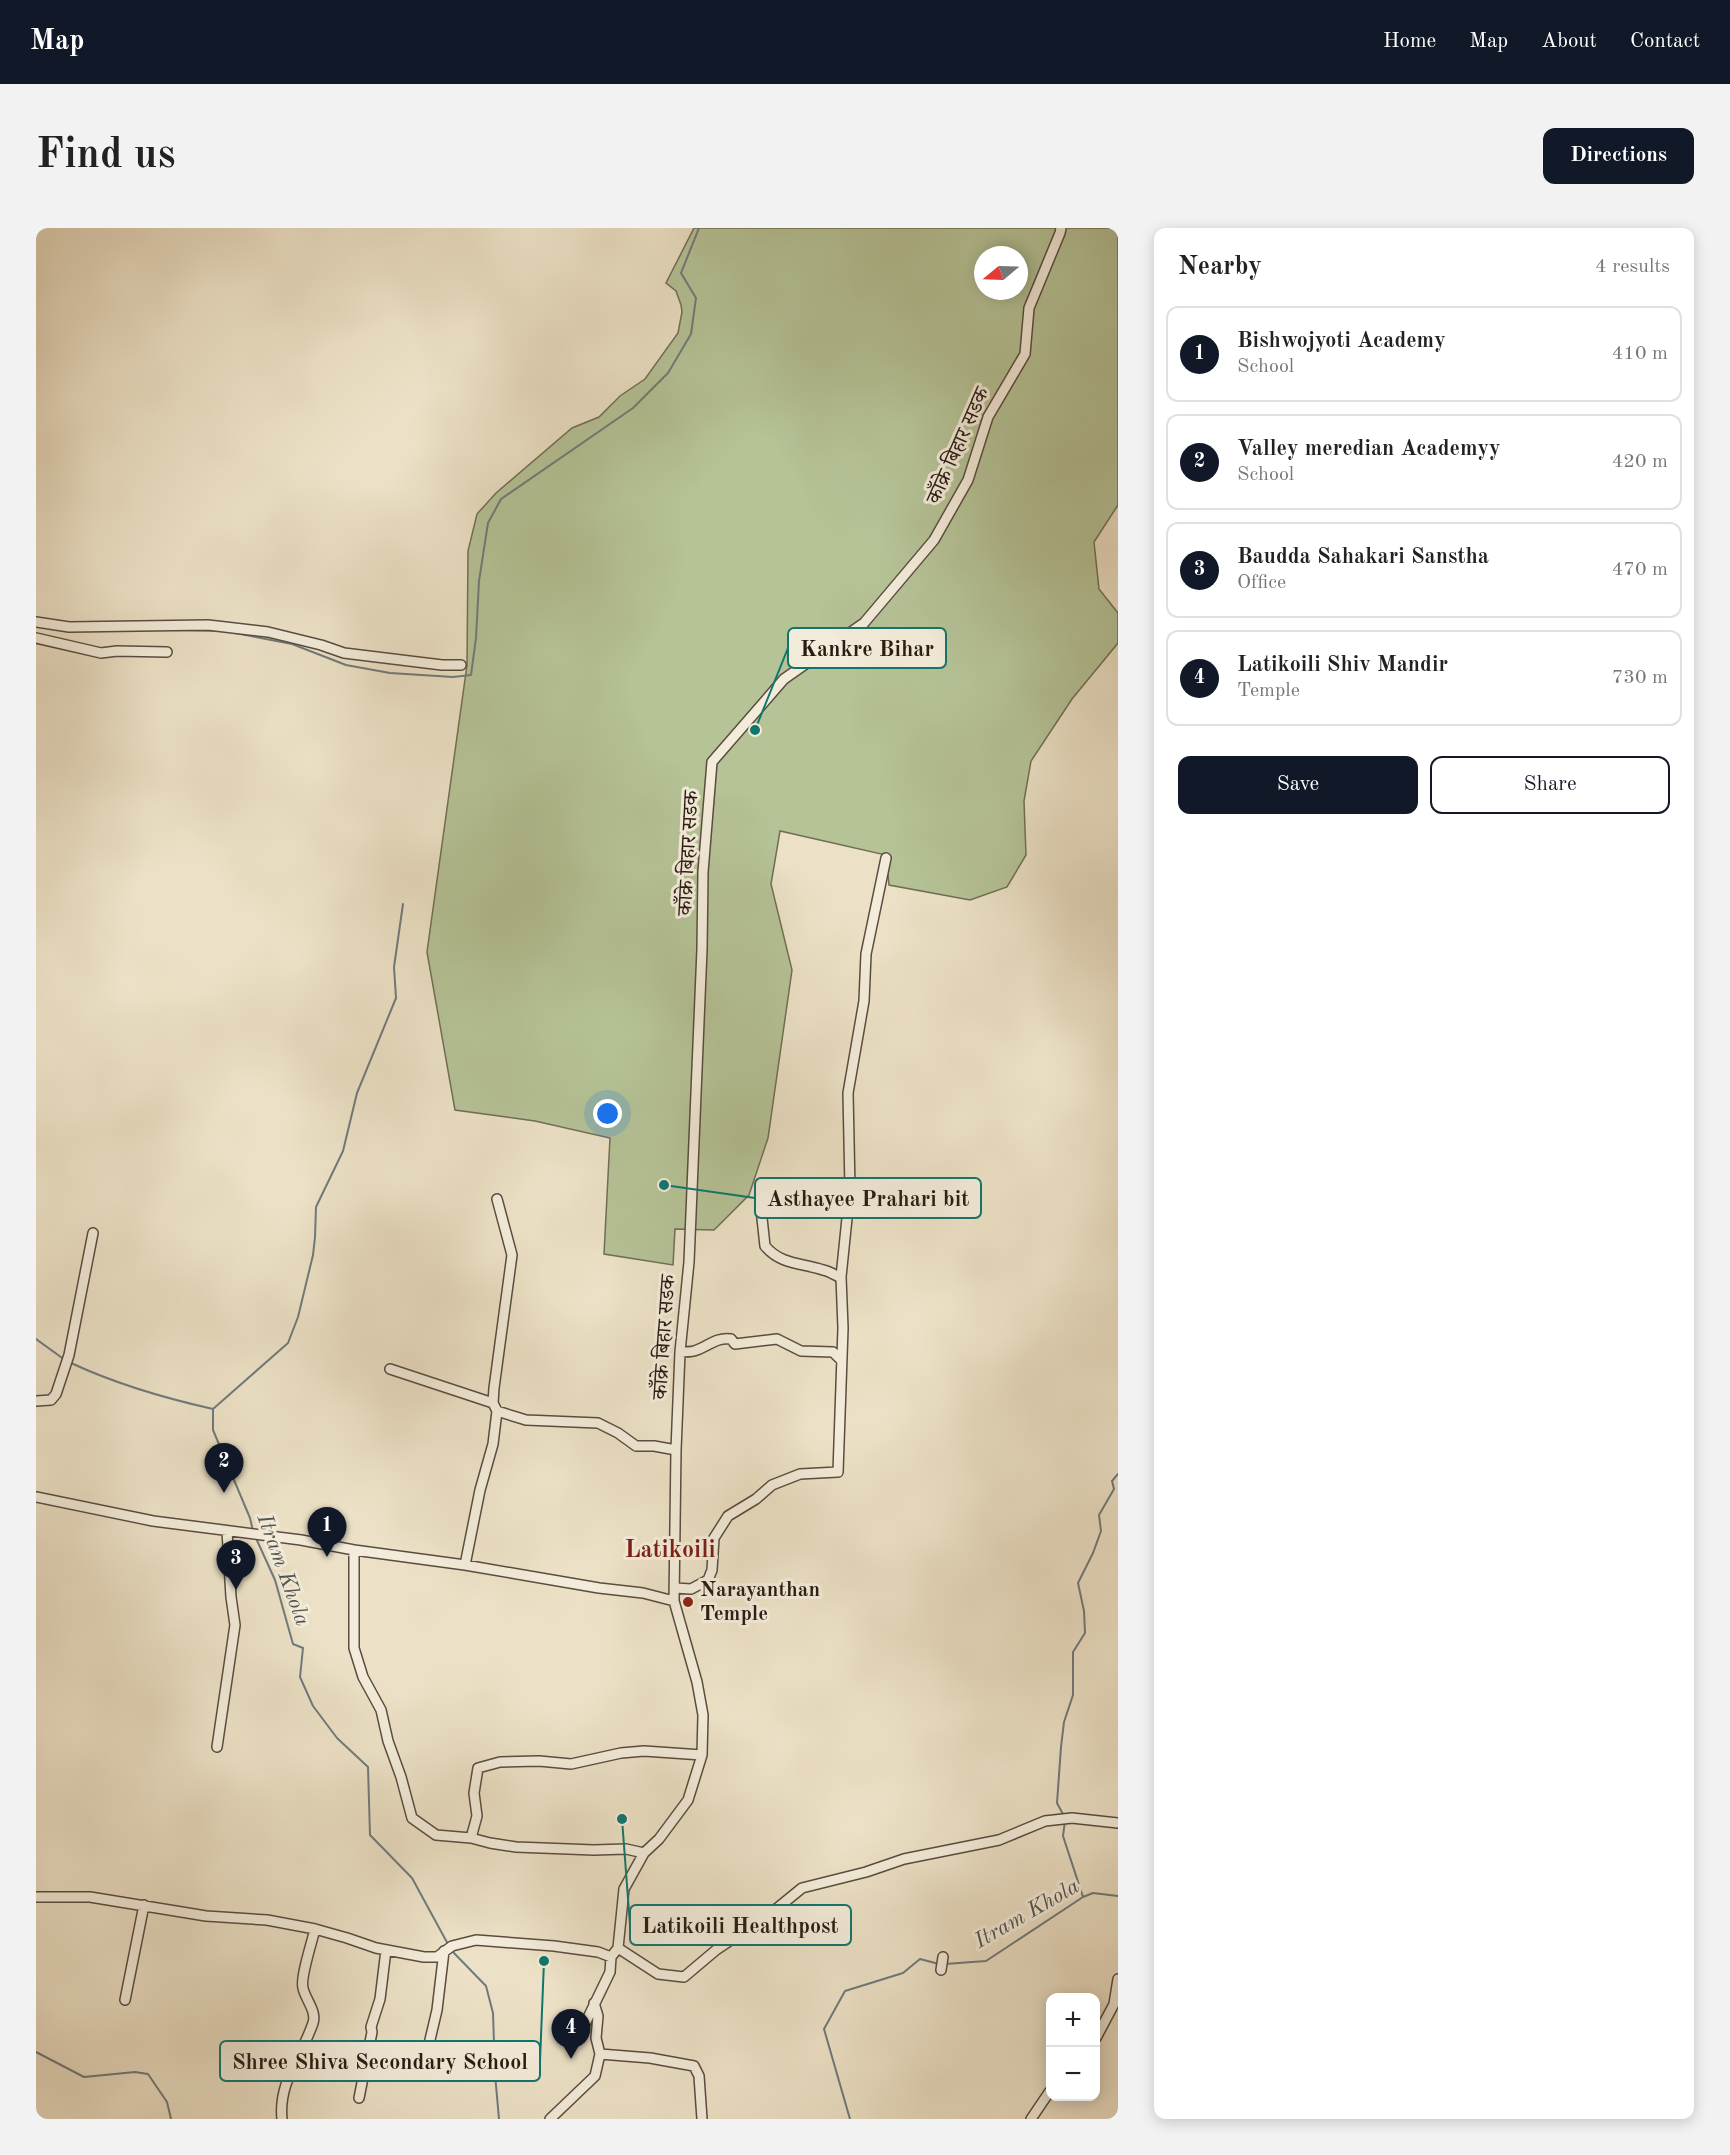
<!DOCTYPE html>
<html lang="en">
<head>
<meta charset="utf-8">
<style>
	:root { --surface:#fff; --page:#f2f2f2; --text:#222; --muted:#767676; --line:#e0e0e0; --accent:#111827 }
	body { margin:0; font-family:"Old Standard TT","Noto Serif Devanagari",serif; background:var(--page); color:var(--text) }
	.controls { position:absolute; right:18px; bottom:18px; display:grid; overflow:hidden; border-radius:12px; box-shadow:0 3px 15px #0003 }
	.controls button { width:54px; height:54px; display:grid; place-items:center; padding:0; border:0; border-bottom:2px solid var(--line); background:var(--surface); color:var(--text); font:30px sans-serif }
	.compass { position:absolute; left:938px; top:18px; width:54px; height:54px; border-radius:50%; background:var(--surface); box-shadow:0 3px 15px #0003; rotate:251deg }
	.you { position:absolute; left:572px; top:886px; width:21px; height:21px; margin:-15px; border:4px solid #fff; border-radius:50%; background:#1a73e8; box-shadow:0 0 0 9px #1a73e833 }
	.badge { display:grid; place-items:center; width:39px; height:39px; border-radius:50%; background:var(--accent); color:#fff; font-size:20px; font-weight:700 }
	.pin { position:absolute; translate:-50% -50px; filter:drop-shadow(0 2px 3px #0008) }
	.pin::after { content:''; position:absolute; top:32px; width:21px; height:18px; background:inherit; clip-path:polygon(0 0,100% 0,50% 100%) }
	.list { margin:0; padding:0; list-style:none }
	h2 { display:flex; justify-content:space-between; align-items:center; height:78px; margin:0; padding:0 24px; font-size:26px }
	h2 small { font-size:20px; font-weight:400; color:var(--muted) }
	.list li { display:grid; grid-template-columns:39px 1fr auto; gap:18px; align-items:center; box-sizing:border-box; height:96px; margin:0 12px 12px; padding:0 12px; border:2px solid var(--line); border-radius:12px }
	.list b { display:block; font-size:22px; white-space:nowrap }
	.list p { margin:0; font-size:20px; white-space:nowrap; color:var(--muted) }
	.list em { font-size:20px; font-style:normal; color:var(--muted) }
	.actions { display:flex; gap:12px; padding:18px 24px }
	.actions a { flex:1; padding:14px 0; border:2px solid var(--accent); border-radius:12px; text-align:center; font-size:21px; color:var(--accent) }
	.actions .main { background:var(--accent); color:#fff }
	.map { position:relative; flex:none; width:1082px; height:1891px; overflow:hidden; border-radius:12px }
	header { display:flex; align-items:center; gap:36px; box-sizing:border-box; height:84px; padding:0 30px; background:var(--accent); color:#fff }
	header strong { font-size:28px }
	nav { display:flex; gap:33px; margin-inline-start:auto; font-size:21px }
	.intro { display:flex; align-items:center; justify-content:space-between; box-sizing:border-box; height:144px; padding:0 36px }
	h1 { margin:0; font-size:42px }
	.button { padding:15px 27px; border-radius:12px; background:var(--accent); color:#fff; font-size:21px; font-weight:700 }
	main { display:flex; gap:36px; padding:0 36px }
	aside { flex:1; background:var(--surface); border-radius:12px; box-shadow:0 3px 15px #0003 }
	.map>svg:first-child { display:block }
</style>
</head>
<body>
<header>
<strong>Map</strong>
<nav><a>Home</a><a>Map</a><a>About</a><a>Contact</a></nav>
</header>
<div class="intro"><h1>Find us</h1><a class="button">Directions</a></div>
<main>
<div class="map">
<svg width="1082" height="1891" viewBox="0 0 1082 1891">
	<rect width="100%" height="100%" fill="#ece1c6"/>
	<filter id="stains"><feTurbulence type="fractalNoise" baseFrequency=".00333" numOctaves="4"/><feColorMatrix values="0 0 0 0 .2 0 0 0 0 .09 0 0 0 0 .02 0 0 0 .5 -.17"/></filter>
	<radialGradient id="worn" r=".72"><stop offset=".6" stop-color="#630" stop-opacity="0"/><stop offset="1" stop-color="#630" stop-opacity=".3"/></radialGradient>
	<path fill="#b5c397" stroke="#6f6f56" stroke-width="1.5" fill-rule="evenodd" d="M 658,0 L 1082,0 L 1082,277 L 1058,314 L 1063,361 L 1082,385 L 1082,415 L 1036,471 L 995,533 L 988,573 L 990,627 L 971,659 L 934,672 L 853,657 L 850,627 L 744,603 L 735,656 L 756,742 L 732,910 L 713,967 L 678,1002 L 639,1001 L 637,1037 L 568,1026 L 574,910 L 499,893 L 419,882 L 391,724 L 431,437 L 432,323 L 441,286 L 460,265 L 536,200 L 563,189 L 584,168 L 609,151 L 642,105 L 646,84 L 645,77 L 640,63 L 630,55 ZM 947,27 L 983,27 L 983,63 L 947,63 Z"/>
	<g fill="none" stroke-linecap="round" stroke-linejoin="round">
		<path stroke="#707a7c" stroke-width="2" d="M 6,399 L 24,402
			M 137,402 L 189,403
			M 194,404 L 256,416 L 310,437 L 354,445 L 417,449 L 435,447 L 440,410 L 443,353 L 452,295 L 465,271 L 597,180 L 632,145 L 655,106 L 660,70 L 645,45 L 663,0
			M 0,1111 L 29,1132
			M 35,1135 C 80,1156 128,1170 177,1181 L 177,1202 L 214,1290 L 217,1303
			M 177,1181 L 252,1115 L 262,1089 L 277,1027 L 279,1009 L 280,979 L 307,923 L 321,865 L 360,770 L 358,739 L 367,676
			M 219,1308 L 239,1352 L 257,1416 L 267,1420 L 264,1449 L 277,1478 L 301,1510 L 332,1539 L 334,1607 L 376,1650 L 413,1718
			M 1028,1588 L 1021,1575 L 1025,1519 L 1028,1494 L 1037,1467 L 1037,1424 L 1049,1405 L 1048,1383 L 1042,1355 L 1057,1325 L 1065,1303 L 1063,1287 L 1078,1261 L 1076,1253 L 1082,1246
			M 1029,1593 L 1027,1608 L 1047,1669
			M 416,1723 L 450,1758 L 457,1785 L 459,1846 L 463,1891
			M 909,1736 L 950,1733 L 1047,1669 L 1057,1665 L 1082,1668
			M 0,1824 L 48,1849 L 99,1844 L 112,1846 L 131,1874 L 135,1891
			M 814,1891 L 788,1801 L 809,1763 L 867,1745 L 884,1731 L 903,1736"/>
		<g stroke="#5a4c40" stroke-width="12">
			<path id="minor" d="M 0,394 L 33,399 L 172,397 L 232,404 L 285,417 L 308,425 L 406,437 L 425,437
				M 0,410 L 65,425 L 81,423 L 131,424
				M 805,1050 C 799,1047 793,1043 787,1042 C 766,1035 745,1037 729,1018 L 725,981 L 743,968 L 796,976 L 813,973
				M 644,1124 C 648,1124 654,1124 658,1123 C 672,1119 679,1109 695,1111 L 699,1116 L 741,1111 L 765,1123 L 797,1124 L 805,1132
				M 354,1141 L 457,1175
				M 0,1173 L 15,1172 L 20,1166 L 33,1127 L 57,1005
				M 461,1183 L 490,1192 L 562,1195 L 582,1205 L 600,1218 L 618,1218 L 640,1222
				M 0,1269 L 117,1293 L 265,1312 L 318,1322 L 429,1337 L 563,1360 L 607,1365 L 638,1373
				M 318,1322 L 318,1420 L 327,1449 L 345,1482 L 352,1513 L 365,1549 L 376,1590 L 400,1607 L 435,1610 L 454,1615 L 480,1619 L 558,1622 L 590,1621 L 608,1625
				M 429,1337 L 444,1262 L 457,1216 L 461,1183 L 457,1175 L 458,1160 L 476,1027 L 461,971
				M 639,1360 L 655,1361 L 672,1352 L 676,1342 L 678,1310 L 692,1288 L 720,1271 L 736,1257 L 764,1246 L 802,1244 L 807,1100 L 805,1049 L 814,961 L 812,865 L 828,773 L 830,726 L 850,630
				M 181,1519 L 199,1397 L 195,1369 L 191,1303
				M 435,1610 L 441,1588 L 438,1565 L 442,1540 L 464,1534 L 503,1533 L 535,1536 L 585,1525 L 608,1523 L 666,1527
				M 0,1669 L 54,1669 L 170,1688 L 231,1692 L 279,1701 L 311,1710 L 340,1720 L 388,1729 L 401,1729 L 416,1718 L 440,1712 L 518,1718 L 562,1724 L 575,1729
				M 582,1720 L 622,1746 L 648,1749 L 680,1722 L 739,1682 L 766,1660 L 830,1644 L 868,1631 L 963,1612 L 1009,1593 L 1036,1590 L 1082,1595
				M 905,1742 L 907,1729
				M 89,1772 L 108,1677
				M 547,1800 L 574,1744 L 575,1729 L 582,1720 L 588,1661 L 608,1625 L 623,1611 L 652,1572 L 666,1527 L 667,1487 L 661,1454 L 638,1373 L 640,1222 L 644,1124 L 653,1034 L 666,721 L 667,644 L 676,534 L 748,451 L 828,395 L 898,312 L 932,252 L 952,189 L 989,126 L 993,80 L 1024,5 L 1025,0
				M 1060,1810 L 1078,1776 L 1082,1751
				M 393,1816 L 401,1782 L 408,1723
				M 564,1826 L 614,1830 L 658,1838 L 663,1848 L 666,1891
				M 323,1870 L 336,1804 L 335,1799 L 344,1771 L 350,1722
				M 246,1891 C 242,1854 266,1828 277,1795 C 281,1783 269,1771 267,1760 C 264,1750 276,1714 279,1701
				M 514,1891 L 559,1848 L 564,1826 L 560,1810 L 562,1788 L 558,1775
				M 995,1891 L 1014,1863"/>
		</g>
		<use href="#minor" stroke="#f3ecda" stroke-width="9"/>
	</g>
	<circle fill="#8f2418" stroke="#f3ecda" stroke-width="2" cx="652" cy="1374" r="6"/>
	<g text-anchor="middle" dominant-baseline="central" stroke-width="6" stroke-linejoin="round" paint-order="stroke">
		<g font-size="21" fill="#291b14" stroke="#f3ecda">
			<text transform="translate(923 218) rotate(-66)">काँक्रे बिहार सडक</text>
			<text transform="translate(653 625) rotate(-87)">काँक्रे बिहार सडक</text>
			<text transform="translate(629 1109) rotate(-86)">काँक्रे बिहार सडक</text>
		</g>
		<g font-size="21" font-weight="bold" fill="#291b14" stroke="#f3ecda" text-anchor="start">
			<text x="664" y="1362">Narayanthan<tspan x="664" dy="24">Temple</tspan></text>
		</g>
		<g font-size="22" font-style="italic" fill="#525351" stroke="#f3ecda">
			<text transform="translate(247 1342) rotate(70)">Itram Khola</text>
			<text transform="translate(991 1686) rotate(-30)">Itram Khola</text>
		</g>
		<g font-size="24" font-weight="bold" fill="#7a1f14" stroke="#f3ecda">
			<text x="634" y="1323">Latikoili</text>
		</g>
	</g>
	<path fill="none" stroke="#0f766e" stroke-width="2" d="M719 502L752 420M628 957L719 970M586 1591L594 1697M508 1733L504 1833"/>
	<g fill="#0f766e" stroke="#f3ecda" stroke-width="2">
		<circle cx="719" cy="502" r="6"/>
		<circle cx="628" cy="957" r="6"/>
		<circle cx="586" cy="1591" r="6"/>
		<circle cx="508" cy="1733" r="6"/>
	</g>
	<g fill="#f3ecda" stroke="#0f766e" stroke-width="2">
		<rect x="752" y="400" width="158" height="40" rx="6"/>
		<rect x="719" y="950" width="226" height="40" rx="6"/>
		<rect x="594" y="1677" width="221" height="40" rx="6"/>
		<rect x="184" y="1813" width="320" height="40" rx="6"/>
	</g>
	<g font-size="22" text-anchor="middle" font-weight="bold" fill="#291b14">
		<text x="831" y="428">Kankre Bihar</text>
		<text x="832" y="978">Asthayee Prahari bit</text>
		<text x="704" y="1705">Latikoili Healthpost</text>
		<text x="344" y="1841">Shree Shiva Secondary School</text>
	</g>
	<rect width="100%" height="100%" filter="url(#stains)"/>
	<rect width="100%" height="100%" fill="url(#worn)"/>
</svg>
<div class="controls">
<button>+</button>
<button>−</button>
</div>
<svg class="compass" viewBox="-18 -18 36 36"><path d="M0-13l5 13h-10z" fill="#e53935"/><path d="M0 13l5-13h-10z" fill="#767676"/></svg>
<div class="you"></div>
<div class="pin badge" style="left:291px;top:1329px">1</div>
<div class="pin badge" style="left:188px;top:1265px">2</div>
<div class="pin badge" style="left:200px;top:1362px">3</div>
<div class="pin badge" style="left:535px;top:1831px">4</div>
</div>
<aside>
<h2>Nearby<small>4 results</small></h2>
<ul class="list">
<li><span class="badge">1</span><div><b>Bishwojyoti Academy</b><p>School</p></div><em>410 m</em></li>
<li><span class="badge">2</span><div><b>Valley meredian Academyy</b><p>School</p></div><em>420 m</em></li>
<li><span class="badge">3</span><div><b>Baudda Sahakari Sanstha</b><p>Office</p></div><em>470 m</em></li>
<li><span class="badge">4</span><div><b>Latikoili Shiv Mandir</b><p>Temple</p></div><em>730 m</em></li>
</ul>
<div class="actions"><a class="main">Save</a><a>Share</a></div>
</aside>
</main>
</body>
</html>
